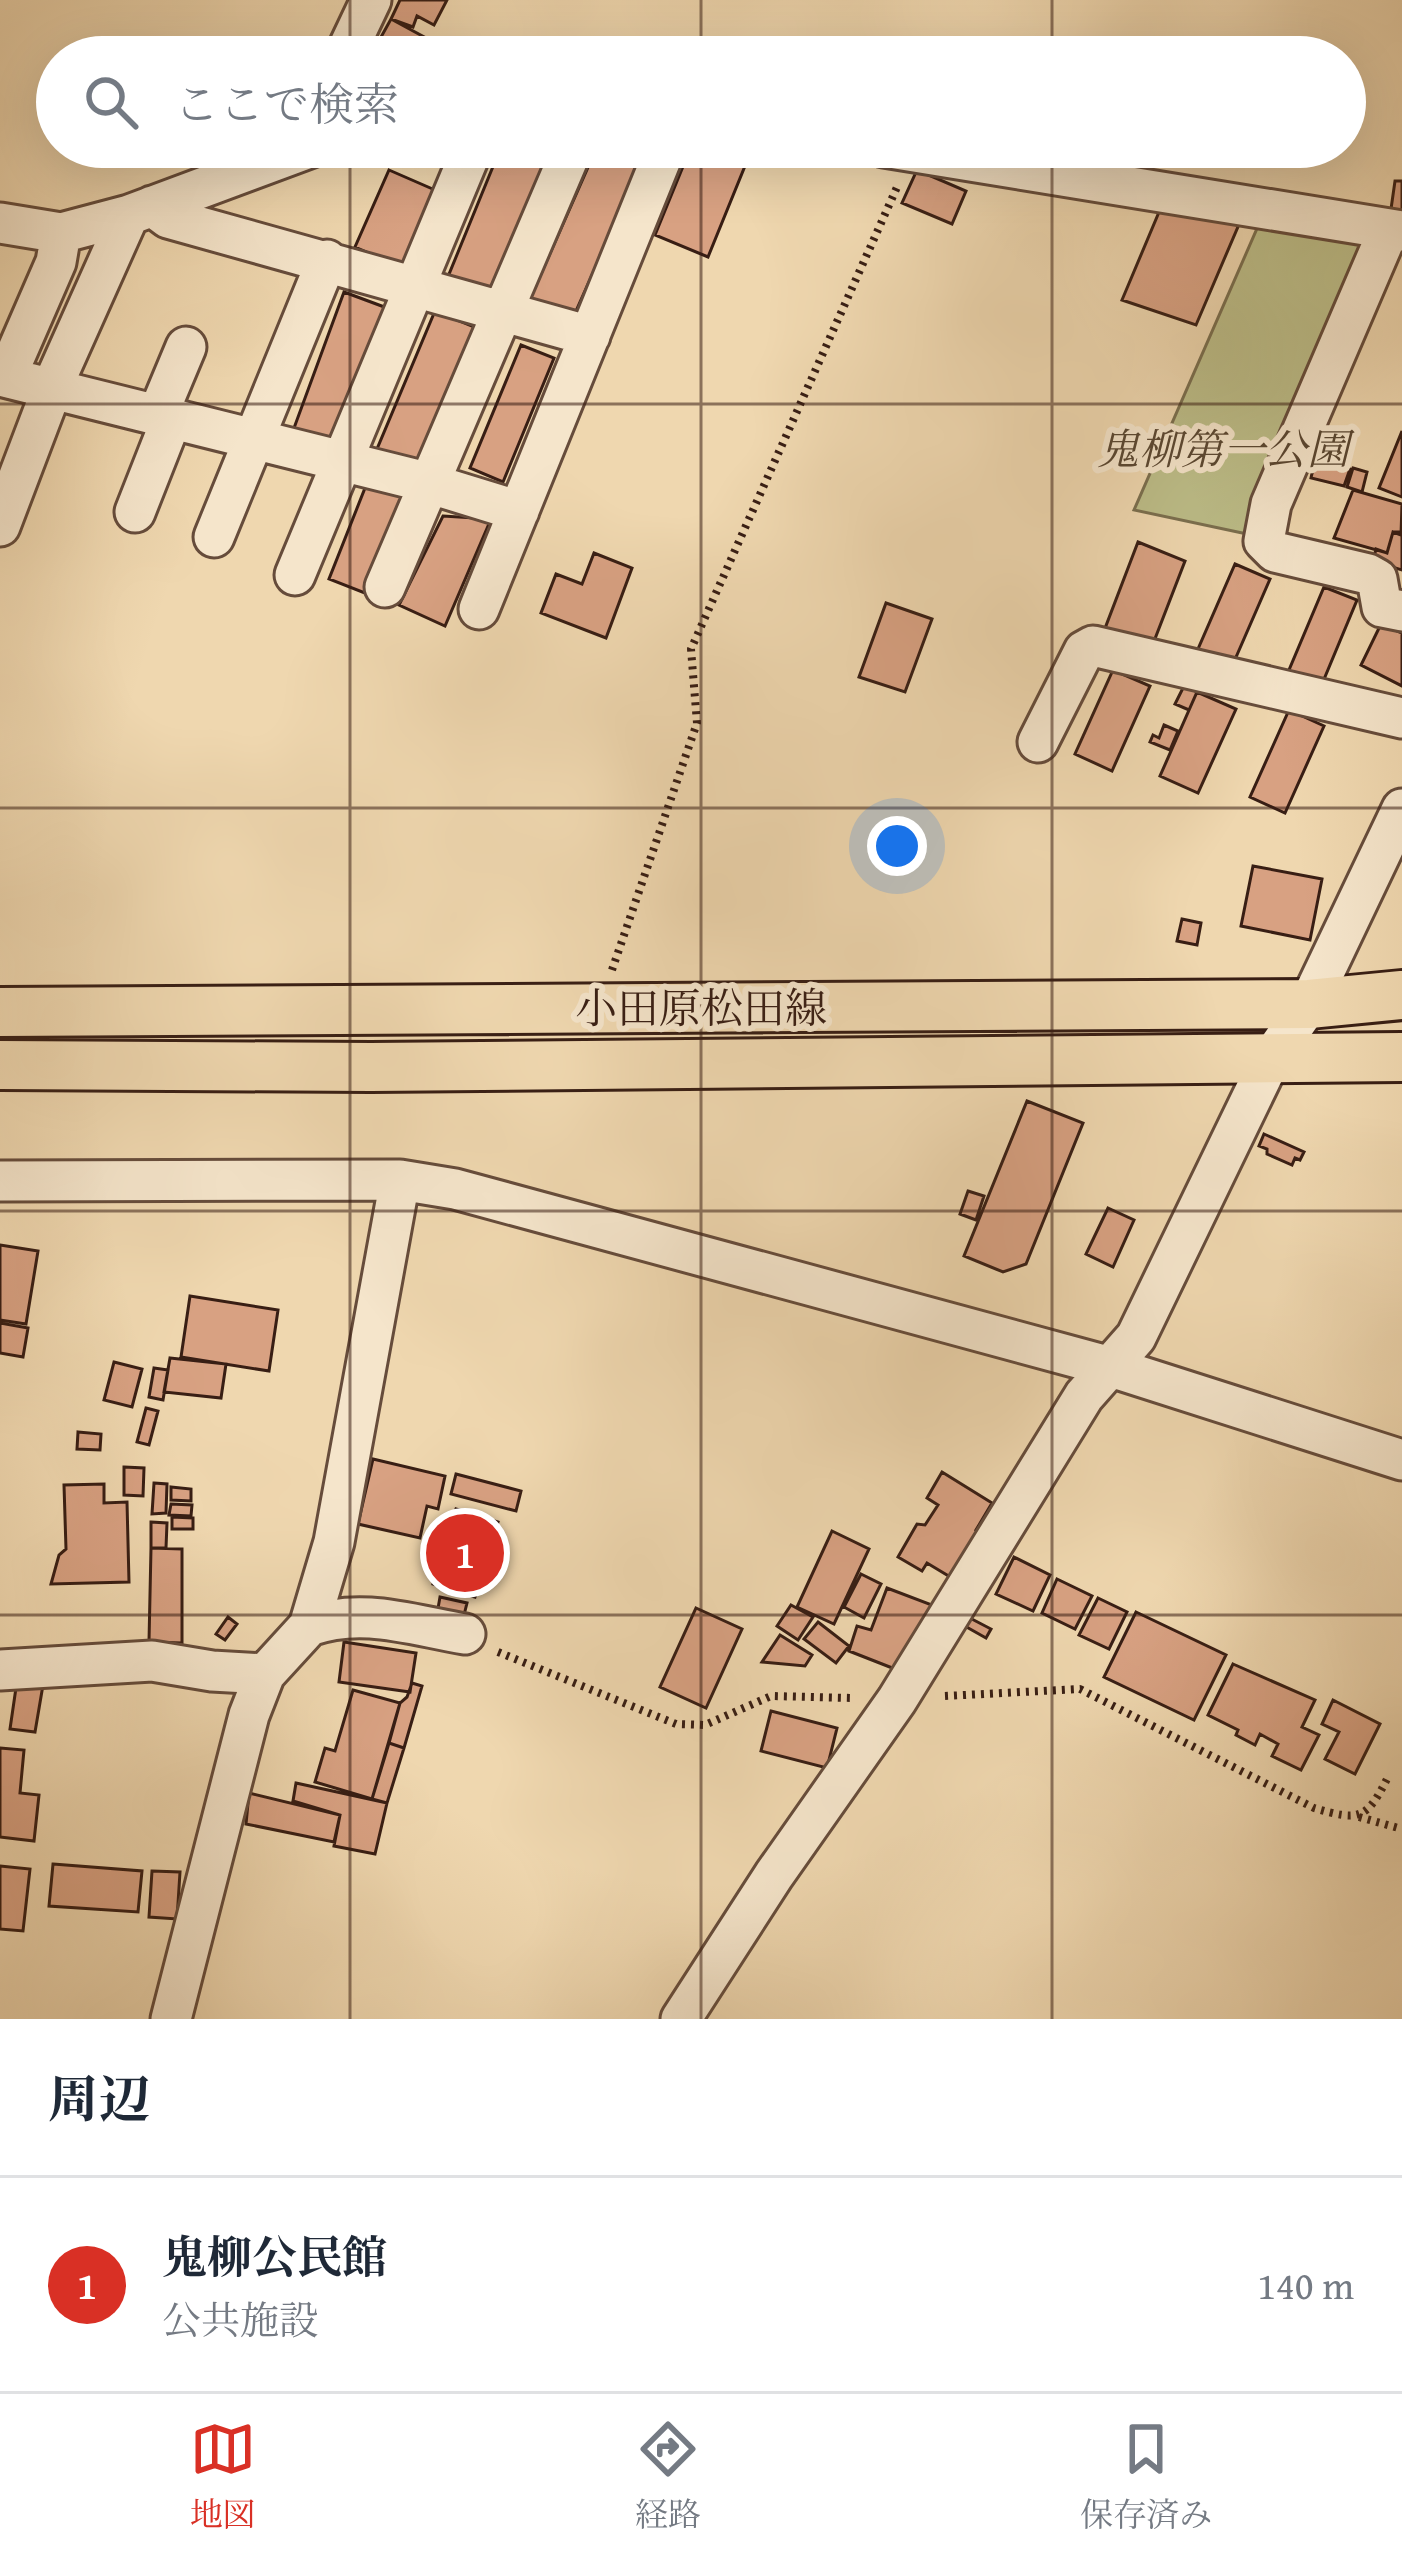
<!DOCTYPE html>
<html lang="ja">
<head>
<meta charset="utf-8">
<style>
	:root { --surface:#fff; --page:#f2f2f3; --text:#1f2937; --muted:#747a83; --line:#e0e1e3; --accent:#d93025 }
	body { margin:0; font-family:"Gentium Book Plus","Noto Serif JP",serif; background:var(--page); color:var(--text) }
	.you { position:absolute; left:897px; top:846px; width:42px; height:42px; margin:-30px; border:9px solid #fff; border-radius:50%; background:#1a73e8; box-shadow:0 0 0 18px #1a73e833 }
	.badge { display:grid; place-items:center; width:78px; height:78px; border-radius:50%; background:var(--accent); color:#fff; font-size:39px; font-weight:700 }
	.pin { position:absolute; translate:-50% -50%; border:6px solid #fff; box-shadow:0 3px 12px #0006 }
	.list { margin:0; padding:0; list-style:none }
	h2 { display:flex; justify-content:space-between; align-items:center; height:156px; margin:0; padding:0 48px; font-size:51px }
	h2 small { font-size:39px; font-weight:400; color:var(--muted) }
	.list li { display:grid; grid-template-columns:78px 1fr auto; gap:36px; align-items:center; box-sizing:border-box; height:216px; padding:0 48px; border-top:3px solid var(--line) }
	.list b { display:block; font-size:45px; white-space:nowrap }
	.list p { margin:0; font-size:39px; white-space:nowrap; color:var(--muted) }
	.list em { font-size:39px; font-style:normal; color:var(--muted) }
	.icon { flex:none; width:66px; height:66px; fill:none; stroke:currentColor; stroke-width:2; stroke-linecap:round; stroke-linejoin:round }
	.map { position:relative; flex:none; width:1402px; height:2019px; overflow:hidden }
	.search { position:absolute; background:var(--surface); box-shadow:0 12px 48px #0002; left:36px; right:36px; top:36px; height:132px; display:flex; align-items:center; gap:30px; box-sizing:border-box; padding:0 42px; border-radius:66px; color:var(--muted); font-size:45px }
	.sheet { height:372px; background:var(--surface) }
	nav { display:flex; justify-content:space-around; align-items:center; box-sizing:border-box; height:168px; border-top:3px solid var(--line); background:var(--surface); font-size:33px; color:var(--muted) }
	nav a { display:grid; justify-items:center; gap:6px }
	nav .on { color:var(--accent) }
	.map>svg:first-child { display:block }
</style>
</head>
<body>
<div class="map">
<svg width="1402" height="2019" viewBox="0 0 1402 2019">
	<rect width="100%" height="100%" fill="#efd7af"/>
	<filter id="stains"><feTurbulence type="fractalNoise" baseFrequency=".00167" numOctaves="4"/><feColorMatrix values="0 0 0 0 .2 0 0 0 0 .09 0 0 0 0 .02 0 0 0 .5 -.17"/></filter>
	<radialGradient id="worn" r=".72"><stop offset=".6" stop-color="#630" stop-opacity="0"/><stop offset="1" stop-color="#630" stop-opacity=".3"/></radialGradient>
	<path fill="#bcbd88" stroke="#7a6e4e" stroke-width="3" d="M 1259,224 L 1372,241 L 1247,534 L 1134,510 Z"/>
	<path fill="#d8a182" stroke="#381e14" stroke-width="3" d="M 400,0 L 447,0 L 434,25 L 417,16 L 413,27 L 391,19 Z
		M 391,19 L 426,38 L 419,57 L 370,57 Z
		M 501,147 L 555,147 L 491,303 L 445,284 Z
		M 597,147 L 649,147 L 572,320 L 529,301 Z
		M 691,147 L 712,147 L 747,161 L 708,257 L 655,235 Z
		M 389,170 L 444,194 L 410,271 L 355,247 Z
		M 917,170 L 966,191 L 952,224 L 902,203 Z
		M 1395,181 L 1402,181 L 1402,211 L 1391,209 Z
		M 1162,205 L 1240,222 L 1196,325 L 1122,300 Z
		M 344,292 L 387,308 L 337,443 L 294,428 Z
		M 435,311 L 482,330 L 424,468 L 377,449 Z
		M 521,345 L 554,358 L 503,482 L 470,468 Z
		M 1402,431 L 1402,497 L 1379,488 Z
		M 1315,460 L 1350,469 L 1344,486 L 1311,478 Z
		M 1353,468 L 1367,472 L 1362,492 L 1347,487 Z
		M 367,483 L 408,498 L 370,595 L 329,579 Z
		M 1353,490 L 1402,504 L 1401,535 L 1393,532 L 1387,553 L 1334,538 Z
		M 443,516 L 491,519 L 445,626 L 399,605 Z
		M 1393,532 L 1402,532 L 1402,570 L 1373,561 L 1376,549 L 1387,553 Z
		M 1138,542 L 1185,561 L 1151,649 L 1104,631 Z
		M 594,553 L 632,568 L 606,638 L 541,613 L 556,574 L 582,584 Z
		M 1235,564 L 1270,579 L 1233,664 L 1198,649 Z
		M 1324,587 L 1357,600 L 1322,684 L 1289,670 Z
		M 886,603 L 932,619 L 905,692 L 859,677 Z
		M 1381,624 L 1402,633 L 1402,686 L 1361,665 Z
		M 1113,670 L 1150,686 L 1112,771 L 1075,754 Z
		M 1184,686 L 1197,692 L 1189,710 L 1175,704 Z
		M 1197,692 L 1236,709 L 1198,793 L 1160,776 Z
		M 1289,710 L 1324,726 L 1285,813 L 1250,797 Z
		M 1164,725 L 1178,731 L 1170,750 L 1150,742 L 1153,735 L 1159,738 Z
		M 1253,866 L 1322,879 L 1310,940 L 1241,926 Z
		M 1182,919 L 1201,923 L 1197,945 L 1177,941 Z
		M 1027,1101 L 1083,1123 L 1026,1264 L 1003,1272 L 964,1256 Z
		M 1264,1134 L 1304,1152 L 1300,1160 L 1295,1158 L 1292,1165 L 1267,1154 L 1267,1149 L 1259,1146 Z
		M 968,1191 L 984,1196 L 976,1220 L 960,1214 Z
		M 1108,1208 L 1134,1220 L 1113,1267 L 1086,1254 Z
		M 0,1245 L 38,1251 L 26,1324 L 0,1320 Z
		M 190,1296 L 278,1310 L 269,1371 L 181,1357 Z
		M 0,1323 L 28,1328 L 23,1357 L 0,1353 Z
		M 170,1358 L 226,1364 L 221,1398 L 164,1392 Z
		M 114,1362 L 142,1369 L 132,1407 L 104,1400 Z
		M 154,1368 L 168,1370 L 163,1400 L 149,1397 Z
		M 146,1408 L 158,1411 L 149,1445 L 137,1442 Z
		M 78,1432 L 101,1434 L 100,1450 L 77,1449 Z
		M 373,1459 L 445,1476 L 438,1509 L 427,1506 L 420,1538 L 358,1524 Z
		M 124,1467 L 144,1468 L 143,1496 L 124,1495 Z
		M 942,1472 L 992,1503 L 976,1530 L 984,1534 L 962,1584 L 927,1563 L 922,1571 L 898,1557 L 917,1524 L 925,1525 L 938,1505 L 927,1498 Z
		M 456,1474 L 521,1491 L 516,1511 L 451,1494 Z
		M 154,1483 L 167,1484 L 166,1513 L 152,1514 Z
		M 104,1484 L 104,1503 L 127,1502 L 129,1582 L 51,1584 L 59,1555 L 66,1549 L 64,1485 Z
		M 171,1487 L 191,1489 L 191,1501 L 171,1500 Z
		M 171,1504 L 192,1505 L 191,1516 L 169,1515 Z
		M 456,1509 L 498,1522 L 475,1597 L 433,1584 Z
		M 172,1517 L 193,1518 L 193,1529 L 172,1529 Z
		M 151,1522 L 167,1523 L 166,1548 L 151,1548 Z
		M 832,1531 L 869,1549 L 834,1624 L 797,1607 Z
		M 151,1548 L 182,1549 L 182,1643 L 149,1642 Z
		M 1014,1557 L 1050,1575 L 1033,1611 L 996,1594 Z
		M 861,1574 L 881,1584 L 864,1618 L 844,1607 Z
		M 1057,1579 L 1092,1596 L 1075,1629 L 1042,1613 Z
		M 887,1588 L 932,1605 L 905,1673 L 849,1651 L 857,1626 L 871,1630 Z
		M 440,1597 L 467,1603 L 463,1619 L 437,1614 Z
		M 1098,1598 L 1127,1612 L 1109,1649 L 1079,1635 Z
		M 791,1605 L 813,1617 L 798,1640 L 777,1626 Z
		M 696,1608 L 742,1629 L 706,1708 L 660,1687 Z
		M 1136,1612 L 1226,1655 L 1194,1720 L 1104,1677 Z
		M 228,1617 L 237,1624 L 225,1640 L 216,1634 Z
		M 968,1617 L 991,1629 L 986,1638 L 963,1625 Z
		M 818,1622 L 849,1646 L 836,1663 L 804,1639 Z
		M 780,1635 L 812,1655 L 805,1666 L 762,1662 Z
		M 344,1642 L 416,1653 L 410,1692 L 339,1682 Z
		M 1233,1664 L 1315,1700 L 1302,1727 L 1319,1735 L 1301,1770 L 1272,1756 L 1278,1744 L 1260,1734 L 1255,1745 L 1236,1735 L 1238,1730 L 1208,1715 Z
		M 17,1681 L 43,1685 L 35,1732 L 10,1729 Z
		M 412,1683 L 422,1686 L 404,1748 L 389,1743 L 400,1703 L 407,1697 Z
		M 353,1690 L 400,1703 L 372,1799 L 315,1782 L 325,1748 L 335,1751 Z
		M 1333,1700 L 1380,1724 L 1355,1774 L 1325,1759 L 1339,1732 L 1322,1724 Z
		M 771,1711 L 837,1728 L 827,1768 L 761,1751 Z
		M 389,1743 L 404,1748 L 387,1803 L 372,1799 Z
		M 0,1748 L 24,1750 L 20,1793 L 39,1795 L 34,1841 L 0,1837 Z
		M 296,1783 L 387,1803 L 375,1854 L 334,1846 L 340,1815 L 293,1801 Z
		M 249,1793 L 340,1815 L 334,1842 L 246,1824 Z
		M 53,1864 L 142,1871 L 138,1912 L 49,1906 Z
		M 0,1866 L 30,1869 L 23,1931 L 0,1929 Z
		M 152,1871 L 180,1872 L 177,1919 L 149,1917 Z"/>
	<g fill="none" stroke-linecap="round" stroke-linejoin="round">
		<g stroke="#664c3b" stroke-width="45">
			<path id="minor" d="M 344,57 L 371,0
				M 884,147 L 1402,231
				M 152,206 L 168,218 L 590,336
				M 0,223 L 61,233 L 129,215 L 312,147
				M 1389,229 L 1271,504 L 1264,541 L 1275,552 L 1368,574 L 1377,579 L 1382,607 L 1402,611
				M 0,376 L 418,480 L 519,511
				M 6,377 L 56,262 L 61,233
				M 158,414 L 186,347
				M 135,512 L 172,418
				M 0,526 L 57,376 L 129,215
				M 214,537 L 327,260
				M 295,575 L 473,147
				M 385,587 L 573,147
				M 479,609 L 666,147
				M 1038,742 L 1084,651 L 1093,646 L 1402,718
				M 0,1181 L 400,1180 L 455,1189 L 1111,1367 L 1402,1460
				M 309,1626 C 362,1607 411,1625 465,1634
				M 0,1670 L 152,1661 L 212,1671 L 265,1674
				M 171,2019 L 249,1715 L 265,1674 L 309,1626 L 334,1542 L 400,1180
				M 681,2019 L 774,1875 L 897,1700 L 1084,1396 L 1136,1337 L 1271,1058 L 1309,1004 L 1402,809"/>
		</g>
		<g stroke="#381e14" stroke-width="54">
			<path id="major" d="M 0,1012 L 1309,1004 L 1402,995
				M 0,1065 L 371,1067 L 1402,1057"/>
		</g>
		<path stroke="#381e14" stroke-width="8" stroke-dasharray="3 6" stroke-linecap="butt" d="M 612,970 L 697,723 L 691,649 L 898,185
			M 498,1652 L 676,1724 L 705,1725 L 771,1696 L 852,1698
			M 945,1696 L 1080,1689 L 1314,1808 C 1361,1822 1367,1819 1389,1775
			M 1359,1817 L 1402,1829"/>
		<use href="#minor" stroke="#f5e5cb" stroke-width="39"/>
		<use href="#major" stroke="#efd7af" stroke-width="48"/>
	</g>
	<path fill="none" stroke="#381e14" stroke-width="3" stroke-opacity="0.55" d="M 350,0 L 350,57M 701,0 L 701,57M 1052,0 L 1052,57M 350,147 L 350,2019M 701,147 L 701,2019M 1052,147 L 1052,2019M 0,404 L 1402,404M 0,808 L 1402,808M 0,1211 L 1402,1211M 0,1615 L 1402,1615"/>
	<g text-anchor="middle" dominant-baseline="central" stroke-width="12" stroke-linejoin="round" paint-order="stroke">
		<g font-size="42" font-style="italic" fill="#594631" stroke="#f5e5cb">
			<text x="1223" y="448">鬼柳第一公園</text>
		</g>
		<g font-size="42" fill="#381e14" stroke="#f5e5cb">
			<text x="701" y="1007">小田原松田線</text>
		</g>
	</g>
	<rect width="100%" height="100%" filter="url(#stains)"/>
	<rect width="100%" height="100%" fill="url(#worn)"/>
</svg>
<div class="you"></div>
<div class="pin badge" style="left:465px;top:1553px">1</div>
<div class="search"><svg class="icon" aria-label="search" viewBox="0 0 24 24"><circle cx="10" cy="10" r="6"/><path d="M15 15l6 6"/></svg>ここで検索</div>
</div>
<section class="sheet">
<h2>周辺<small></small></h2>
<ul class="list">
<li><span class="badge">1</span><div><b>鬼柳公民館</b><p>公共施設</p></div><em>140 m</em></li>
</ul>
</section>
<nav>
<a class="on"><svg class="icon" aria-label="map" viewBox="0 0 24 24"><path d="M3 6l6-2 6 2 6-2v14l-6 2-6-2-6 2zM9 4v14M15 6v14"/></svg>地図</a>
<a><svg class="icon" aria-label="directions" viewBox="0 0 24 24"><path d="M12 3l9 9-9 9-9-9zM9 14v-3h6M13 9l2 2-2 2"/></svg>経路</a>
<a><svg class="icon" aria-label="saved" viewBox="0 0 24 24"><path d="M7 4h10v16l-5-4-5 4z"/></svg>保存済み</a>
</nav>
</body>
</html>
